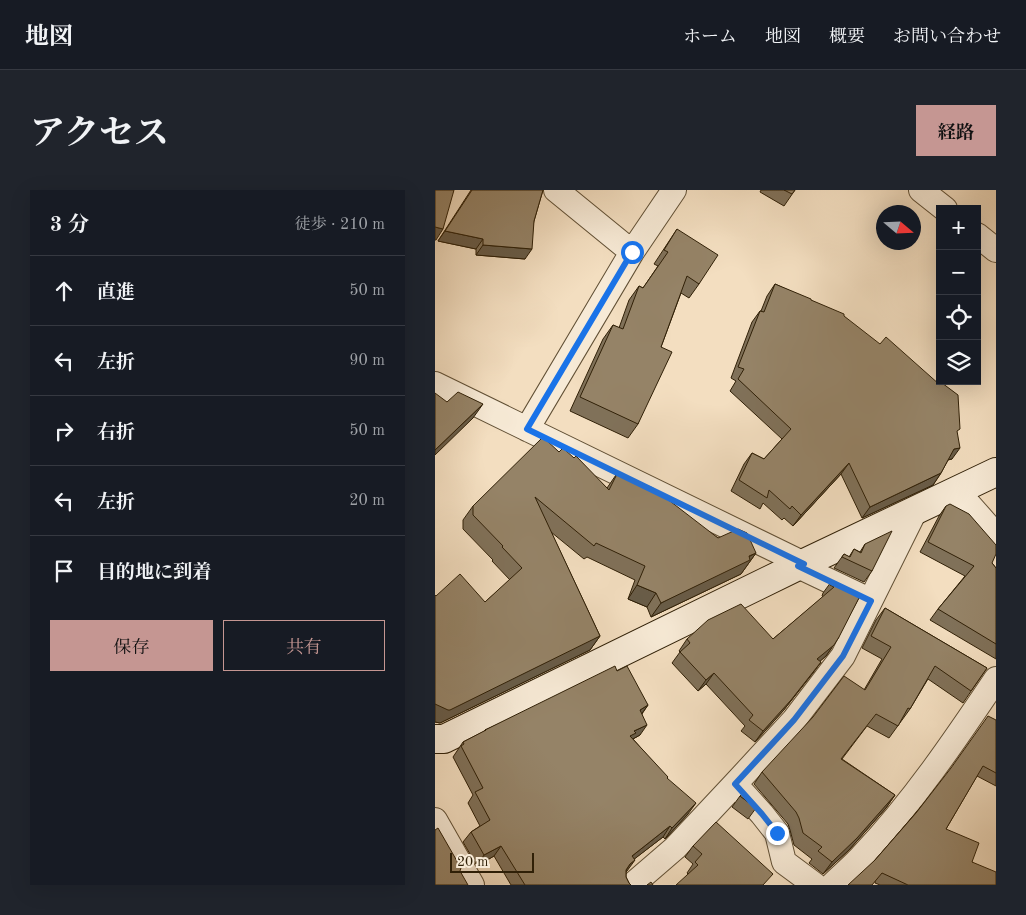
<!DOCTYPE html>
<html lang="ja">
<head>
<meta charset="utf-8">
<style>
	:root { --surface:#171b24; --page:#20242c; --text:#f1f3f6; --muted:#9ea1a6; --line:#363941; --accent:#c59692 }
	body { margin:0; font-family:"Old Standard TT","Noto Serif JP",serif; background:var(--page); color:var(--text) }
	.controls { position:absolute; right:15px; top:15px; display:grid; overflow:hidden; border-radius:0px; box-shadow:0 5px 20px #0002 }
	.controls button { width:45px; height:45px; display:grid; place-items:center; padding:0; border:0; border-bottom:1px solid var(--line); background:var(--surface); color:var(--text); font:25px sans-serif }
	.compass { position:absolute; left:441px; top:15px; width:45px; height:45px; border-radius:50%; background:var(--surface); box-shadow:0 5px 20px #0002; rotate:109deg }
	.scale { position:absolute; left:15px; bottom:12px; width:84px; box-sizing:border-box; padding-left:5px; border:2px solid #302007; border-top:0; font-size:14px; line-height:18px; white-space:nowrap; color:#302007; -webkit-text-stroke:4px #f7ead6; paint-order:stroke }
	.stop { position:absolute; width:15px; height:15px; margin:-11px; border:4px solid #1a73e8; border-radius:50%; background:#fff }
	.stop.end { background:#1a73e8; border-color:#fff; box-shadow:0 1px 5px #0008 }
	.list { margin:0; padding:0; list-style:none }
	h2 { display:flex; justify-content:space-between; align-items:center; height:65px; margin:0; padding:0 20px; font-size:21px }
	h2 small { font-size:16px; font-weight:400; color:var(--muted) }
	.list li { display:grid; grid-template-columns:32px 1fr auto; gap:15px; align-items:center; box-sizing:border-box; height:70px; padding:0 20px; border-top:1px solid var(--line) }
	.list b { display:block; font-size:19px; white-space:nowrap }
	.list em { font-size:16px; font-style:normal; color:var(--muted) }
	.actions { display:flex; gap:10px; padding:15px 20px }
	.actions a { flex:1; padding:11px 0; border:1px solid var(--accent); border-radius:0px; text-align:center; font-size:18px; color:var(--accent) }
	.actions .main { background:var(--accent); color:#111 }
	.icon { flex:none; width:28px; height:28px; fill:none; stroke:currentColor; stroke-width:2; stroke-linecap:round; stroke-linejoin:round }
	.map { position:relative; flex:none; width:561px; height:695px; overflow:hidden; border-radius:0px }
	header { display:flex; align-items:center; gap:30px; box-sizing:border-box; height:70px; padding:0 25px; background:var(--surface); border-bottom:1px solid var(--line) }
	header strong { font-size:24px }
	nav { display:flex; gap:28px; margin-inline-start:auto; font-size:18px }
	.intro { display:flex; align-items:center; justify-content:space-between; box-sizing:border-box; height:120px; padding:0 30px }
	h1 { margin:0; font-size:35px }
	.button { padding:12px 22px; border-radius:0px; background:var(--accent); color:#111; font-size:18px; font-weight:700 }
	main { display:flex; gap:30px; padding:0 30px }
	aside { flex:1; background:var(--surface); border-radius:0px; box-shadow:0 5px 20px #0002 }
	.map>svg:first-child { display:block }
</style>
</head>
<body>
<header>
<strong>地図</strong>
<nav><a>ホーム</a><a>地図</a><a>概要</a><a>お問い合わせ</a></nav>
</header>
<div class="intro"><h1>アクセス</h1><a class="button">経路</a></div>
<main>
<aside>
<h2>3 分<small>徒歩 · 210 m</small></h2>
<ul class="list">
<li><svg class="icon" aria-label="ahead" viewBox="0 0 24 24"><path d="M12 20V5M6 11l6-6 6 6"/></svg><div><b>直進</b></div><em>50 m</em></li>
<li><svg class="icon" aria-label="left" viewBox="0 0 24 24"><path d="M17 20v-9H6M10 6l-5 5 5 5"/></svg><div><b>左折</b></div><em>90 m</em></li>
<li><svg class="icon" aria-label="right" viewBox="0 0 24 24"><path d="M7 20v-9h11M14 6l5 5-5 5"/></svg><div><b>右折</b></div><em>50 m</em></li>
<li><svg class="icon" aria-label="left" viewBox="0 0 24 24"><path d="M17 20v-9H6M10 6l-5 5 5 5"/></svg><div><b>左折</b></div><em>20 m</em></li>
<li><svg class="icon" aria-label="arrive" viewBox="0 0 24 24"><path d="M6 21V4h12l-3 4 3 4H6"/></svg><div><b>目的地に到着</b></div></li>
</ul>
<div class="actions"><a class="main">保存</a><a>共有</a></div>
</aside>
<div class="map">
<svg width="561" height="695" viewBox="0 0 561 695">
	<rect width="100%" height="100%" fill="#f3dec0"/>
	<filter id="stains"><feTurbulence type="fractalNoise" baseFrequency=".004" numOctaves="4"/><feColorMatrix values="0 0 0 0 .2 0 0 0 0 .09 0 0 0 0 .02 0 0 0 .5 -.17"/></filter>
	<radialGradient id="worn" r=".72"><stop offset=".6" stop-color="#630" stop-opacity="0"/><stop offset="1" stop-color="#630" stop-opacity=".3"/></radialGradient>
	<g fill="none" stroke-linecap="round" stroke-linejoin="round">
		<g stroke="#615035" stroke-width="26">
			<path id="street" d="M 121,0 L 197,62
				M 486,0 L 510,19
				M 542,45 L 561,60
				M 0,194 L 369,374
				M 92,239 L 197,62 L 239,0
				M 522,301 L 561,345
				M 363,376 L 426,406
				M 300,594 L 327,624 L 342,643 L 349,672 L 380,695
				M 0,630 L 37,695
				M 197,695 L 240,658 L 300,594 L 359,530 L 408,466 L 480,321
				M 397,695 C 407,685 418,676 427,666 C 478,612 520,550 561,489"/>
		</g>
		<g stroke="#302007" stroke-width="30">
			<path id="secondary" d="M 0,549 L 9,549 L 363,376 L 561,282"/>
		</g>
		<use href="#street" stroke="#f7ead6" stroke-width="24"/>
		<use href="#secondary" stroke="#f7ead6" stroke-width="28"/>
	</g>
	<path fill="#807159" stroke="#302007" d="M 36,0 L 108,0 L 99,31 L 90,69 L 41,65 L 41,59 L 3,51 Z
		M 326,0 L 360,0 L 349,16 L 325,2 Z
		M 242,39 L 264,94 L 254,108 L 246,103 L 226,157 L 203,234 L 193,248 L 135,221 L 168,149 L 178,135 L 184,138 L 194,110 L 204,96 L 208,98 L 223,76 L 219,74 Z
		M 340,94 L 409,126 L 522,243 L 517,269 L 513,270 L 506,283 L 498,295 L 427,328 L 406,284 L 358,336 L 349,328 L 347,330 L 328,313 L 325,319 L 296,301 L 309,274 L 317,263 L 329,269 L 347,249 L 295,201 L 301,191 L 296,188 L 317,132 L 325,121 L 326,121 L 332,106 Z
		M 124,262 L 139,268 L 172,298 L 183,282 L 283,348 L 321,363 L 306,384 L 216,427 L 212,417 L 193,409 L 200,390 L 152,367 L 149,369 L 116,342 L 165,446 L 155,460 L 5,533 L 0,532 L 0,405 L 1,406 L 50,412 L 75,390 L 57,371 L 58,370 L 28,339 L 28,330 L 38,316 Z
		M 511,316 L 561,378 L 561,469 L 495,430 L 503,419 L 530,386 L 485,362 L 504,326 Z
		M 430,354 L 437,381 L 429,392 L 399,378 L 409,364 L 414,367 L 419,359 L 425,362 Z
		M 396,392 L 425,406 L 396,459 L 391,466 L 385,471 L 386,472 L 378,483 L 348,521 L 320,552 L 306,541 L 310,536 L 271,494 L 263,501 L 237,473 L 245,462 L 244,461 L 252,449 L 338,449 L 388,407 L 387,406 L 388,403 Z
		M 450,418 L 552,478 L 528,513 L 493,489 L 475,519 L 454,548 L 432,536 L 407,569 L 460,605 L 451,618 L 414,660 L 388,684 L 374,673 L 377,669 L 359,655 L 355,640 L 353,634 L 319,594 L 327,582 L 429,500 L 447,469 L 427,458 L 441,430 Z
		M 182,481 L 213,515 L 207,524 L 205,545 L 198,549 L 232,588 L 253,624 L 230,649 L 228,647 L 199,669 L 191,682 L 191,687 L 194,693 L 196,695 L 76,695 L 59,666 L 42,676 L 28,652 L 36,642 L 45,636 L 33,613 L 38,605 L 18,567 L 28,552 L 48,542 L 50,540 Z
		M 561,530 L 561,596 L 542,586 L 511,639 L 537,672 L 561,695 L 445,695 L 440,693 L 440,670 Z
		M 305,606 L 321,618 L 313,629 L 297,617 Z
		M 258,656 L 338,684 L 253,684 L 252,683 L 258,674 L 250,667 Z"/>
	<path fill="#685c48" stroke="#302007" d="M 0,37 L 8,39 L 1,50 L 0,50 Z
		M 10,41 L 48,49 L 41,59 L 3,51 Z
		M 48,55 L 97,59 L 90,69 L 41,65 Z
		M 48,214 L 38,228 L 0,265 L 0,260 Z
		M 525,258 L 517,269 L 511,270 L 519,259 Z
		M 414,273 L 406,284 L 358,336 L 366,325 Z
		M 506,283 L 498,295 L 427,328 L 435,317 Z
		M 321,363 L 306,384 L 216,427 L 226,413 Z
		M 202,395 L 221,403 L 212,417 L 193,409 Z
		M 165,446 L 155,460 L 5,533 L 0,532 L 0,514 Z
		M 404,447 L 391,466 L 374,481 L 382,469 Z
		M 386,472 L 348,521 L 320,552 L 328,541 Z
		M 279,483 L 271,494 L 263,501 L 271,490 Z
		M 213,515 L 205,526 L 205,520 Z
		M 212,535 L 205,545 L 196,550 L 188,556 L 199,541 Z
		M 460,605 L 451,618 L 414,660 L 388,684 L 397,672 Z
		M 261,613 L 253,624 L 230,649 L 237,638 Z
		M 235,636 L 228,647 L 189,677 L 197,666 Z
		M 66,656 L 59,666 L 42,676 L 49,665 Z
		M 200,670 L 192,681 L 188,685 L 195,674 Z"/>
	<path fill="#958367" stroke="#302007" d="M 0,0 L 19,0 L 8,39 L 0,37 Z
		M 37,0 L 108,0 L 99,31 L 97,59 L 48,55 L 48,49 L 10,41 Z
		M 349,0 L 360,0 L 357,4 Z
		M 242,39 L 283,65 L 264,94 L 252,86 L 226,157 L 237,162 L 203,234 L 145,207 L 178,135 L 188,139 L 204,96 L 208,98 L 233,62 L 229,60 Z
		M 340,94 L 376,109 L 376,110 L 409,124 L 409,126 L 445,154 L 451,147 L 505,195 L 507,193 L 523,205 L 525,239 L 522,241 L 525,258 L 519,259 L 506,283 L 435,317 L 414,273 L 366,325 L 357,316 L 355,319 L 334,300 L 332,308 L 304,290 L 317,263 L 329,269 L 356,239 L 303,189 L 309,179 L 303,177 L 325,121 L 329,122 Z
		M 23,202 L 48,214 L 0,260 L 0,203 L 12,212 Z
		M 108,247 L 124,262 L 128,258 L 139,268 L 141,266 L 174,300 L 183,282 L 218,298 L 283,348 L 303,339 L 312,343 L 321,363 L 314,366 L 315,370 L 226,413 L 221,403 L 202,395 L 210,376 L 161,353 L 159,356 L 100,307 L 165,446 L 15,520 L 13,520 L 0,514 L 0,405 L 1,406 L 25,384 L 50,412 L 87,378 L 67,357 L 68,356 L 38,325 L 38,316 Z
		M 515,314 L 534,324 L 561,355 L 561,364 L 557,373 L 561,378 L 561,454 L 503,419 L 539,376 L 493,352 L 511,316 Z
		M 457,341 L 437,381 L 407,367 L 409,364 L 415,367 L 419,359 L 426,363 L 430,354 Z
		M 396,392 L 425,406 L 404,447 L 399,455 L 382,469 L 386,472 L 356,510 L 328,541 L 314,530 L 318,525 L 279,483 L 271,490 L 245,462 L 255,453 L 252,449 L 273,430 L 306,414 L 338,449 L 399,397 L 395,395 Z
		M 450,418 L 552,478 L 536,501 L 500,476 L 475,519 L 473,518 L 463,536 L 441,524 L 406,569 L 460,605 L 422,648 L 397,672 L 383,661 L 387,657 L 368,643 L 364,628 L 361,622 L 327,582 L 378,527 L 409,486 L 430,500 L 456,457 L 436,446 Z
		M 180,476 L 182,481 L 192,476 L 213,515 L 205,520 L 212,535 L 199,541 L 201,543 L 195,546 L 233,587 L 232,588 L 261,613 L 237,638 L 235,636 L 197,666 L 200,670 L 195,674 L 191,680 L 191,687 L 194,693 L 196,695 L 90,695 L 66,656 L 49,665 L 36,642 L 55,630 L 40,602 L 48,598 L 26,556 L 29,554 L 28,552 L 51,540 L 50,540 Z
		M 553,526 L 561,530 L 561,583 L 548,576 L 511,639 L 544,653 L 537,672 L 561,682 L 561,695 L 473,695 L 447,683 L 437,695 L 413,695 L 440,670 L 481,623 L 516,578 Z
		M 308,603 L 321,618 L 305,606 Z
		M 281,632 L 338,684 L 328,695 L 241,695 L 263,675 L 260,672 L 267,664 L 258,656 Z
		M 3,638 L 26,678 L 25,681 L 33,695 L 0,695 L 0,640 Z
		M 216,692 L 218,695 L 212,695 Z"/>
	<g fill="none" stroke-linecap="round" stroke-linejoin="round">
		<path stroke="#1a73e8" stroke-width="6" d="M 197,62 L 92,239 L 369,374 L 363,376 L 436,411 L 408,466 L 359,530 L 300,594 L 327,624 L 342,643"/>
	</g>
	<rect width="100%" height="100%" filter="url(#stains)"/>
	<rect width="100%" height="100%" fill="url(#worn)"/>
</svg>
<div class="controls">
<button>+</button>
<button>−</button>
<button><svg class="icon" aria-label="locate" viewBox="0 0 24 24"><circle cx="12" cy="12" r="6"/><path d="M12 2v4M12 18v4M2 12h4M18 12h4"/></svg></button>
<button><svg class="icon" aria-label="layers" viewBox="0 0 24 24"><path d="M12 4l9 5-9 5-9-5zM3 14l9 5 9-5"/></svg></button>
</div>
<svg class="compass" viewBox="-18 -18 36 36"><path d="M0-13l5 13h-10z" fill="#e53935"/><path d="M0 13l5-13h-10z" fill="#9ea1a6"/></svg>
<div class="scale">20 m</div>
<div class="stop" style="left:197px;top:62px"></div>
<div class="stop end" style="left:342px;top:643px"></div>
</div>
</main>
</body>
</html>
